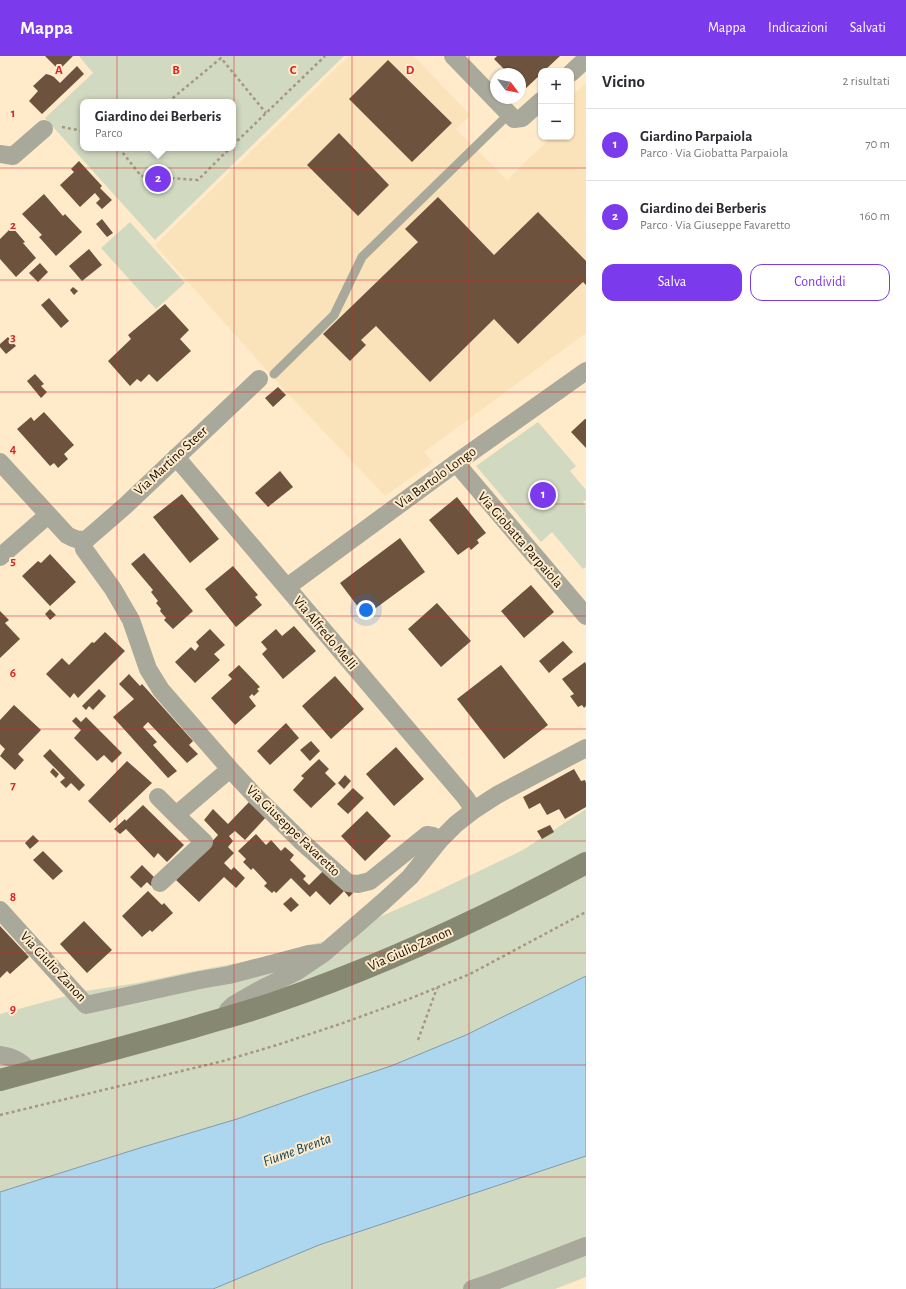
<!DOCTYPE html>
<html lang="it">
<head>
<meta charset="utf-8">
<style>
	:root { --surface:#fff; --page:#f2f2f3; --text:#2b2b33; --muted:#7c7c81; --line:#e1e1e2; --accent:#7c3aed }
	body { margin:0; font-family:"Alegreya Sans",sans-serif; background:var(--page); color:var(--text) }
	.controls { position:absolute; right:12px; top:12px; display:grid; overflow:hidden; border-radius:8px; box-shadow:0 1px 3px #0004 }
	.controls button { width:36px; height:36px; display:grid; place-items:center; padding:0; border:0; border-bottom:1px solid var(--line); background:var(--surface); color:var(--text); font:20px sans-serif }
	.compass { position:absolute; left:490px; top:12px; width:36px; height:36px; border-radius:50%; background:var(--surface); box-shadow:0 1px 3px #0004; rotate:122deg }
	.you { position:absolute; left:366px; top:554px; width:14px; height:14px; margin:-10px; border:3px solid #fff; border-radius:50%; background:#1a73e8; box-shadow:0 0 0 6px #1a73e833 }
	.badge { display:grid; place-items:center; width:26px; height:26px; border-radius:50%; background:var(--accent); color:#fff; font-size:13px; font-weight:700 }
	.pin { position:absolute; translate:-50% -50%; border:2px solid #fff; box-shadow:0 1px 4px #0006 }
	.popup { position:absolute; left:80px; top:43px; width:156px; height:52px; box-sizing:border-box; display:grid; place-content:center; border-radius:8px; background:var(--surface); filter:drop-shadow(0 1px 3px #0005); font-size:13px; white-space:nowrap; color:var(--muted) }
	.popup b { font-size:15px; color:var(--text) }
	.popup::after { content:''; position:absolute; left:50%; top:100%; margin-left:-8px; border:8px solid transparent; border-top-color:var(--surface) }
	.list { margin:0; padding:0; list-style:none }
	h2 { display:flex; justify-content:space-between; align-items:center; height:52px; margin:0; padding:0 16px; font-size:17px }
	h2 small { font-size:13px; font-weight:400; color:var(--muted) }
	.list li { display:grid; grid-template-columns:26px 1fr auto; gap:12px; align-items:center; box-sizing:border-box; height:72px; padding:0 16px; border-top:1px solid var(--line) }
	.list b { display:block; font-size:15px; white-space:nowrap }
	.list p { margin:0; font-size:13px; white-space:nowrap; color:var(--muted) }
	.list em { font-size:13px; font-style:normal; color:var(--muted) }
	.actions { display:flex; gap:8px; padding:12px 16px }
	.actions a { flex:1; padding:9px 0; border:1px solid var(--accent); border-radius:12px; text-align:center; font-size:14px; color:var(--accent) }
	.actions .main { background:var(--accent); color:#fff }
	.map { position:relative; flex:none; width:586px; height:1233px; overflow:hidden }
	header { display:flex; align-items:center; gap:24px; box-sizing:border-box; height:56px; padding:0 20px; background:var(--accent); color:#fff }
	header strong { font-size:19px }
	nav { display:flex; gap:22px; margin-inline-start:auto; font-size:14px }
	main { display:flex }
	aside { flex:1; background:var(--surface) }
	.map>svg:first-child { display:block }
</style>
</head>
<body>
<header>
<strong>Mappa</strong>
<nav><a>Mappa</a><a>Indicazioni</a><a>Salvati</a></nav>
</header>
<main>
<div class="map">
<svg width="586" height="1233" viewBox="0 0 586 1233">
	<rect width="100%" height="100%" fill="#ffebca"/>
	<path fill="#fae2ba" d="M 349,0 L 414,0 L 470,59 L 456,73 L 507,124 L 549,83 L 547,81 L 571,81 L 571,40 L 586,27 L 586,277 L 424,396 L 433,406 L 385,440 L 279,328 L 155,189 Z"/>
	<path fill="#d2d9c1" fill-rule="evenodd" d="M 79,0 L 344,0 L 155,184 L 45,62 L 93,17 ZM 83,46 L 233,46 L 233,92 L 83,92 Z
		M 130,166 L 185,227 L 156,253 L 101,192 Z
		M 538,366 L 576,410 L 570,415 L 586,434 L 586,444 L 583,446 L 586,451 L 586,511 L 583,513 L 552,476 L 541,486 L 476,410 Z
		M 586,753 L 586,920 L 466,979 L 391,1010 L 316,1035 L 237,1063 L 143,1091 L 0,1136 L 0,958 L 85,935 L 137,927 L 189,916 L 243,906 L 325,885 L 427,840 L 523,794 Z
		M 586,1100 L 586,1221 L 555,1233 L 213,1233 L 319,1189 Z"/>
	<path fill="#add6ef" stroke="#809aa9" d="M 586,920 L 586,1100 L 319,1189 L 213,1233 L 0,1233 L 0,1136 L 143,1091 L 237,1063 L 316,1035 L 391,1010 L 466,979 Z"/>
	<path fill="#6d523d" d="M 45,0 L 73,0 L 59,14 Z
		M 497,0 L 560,0 L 544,15 L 541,15 L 541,18 L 524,34 L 520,30 L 520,18 L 509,18 L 494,3 Z
		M 388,4 L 452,67 L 412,106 L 349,43 Z
		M 77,10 L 84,18 L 42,58 L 29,45 L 38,35 L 33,30 L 46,18 L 50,19 L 54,21 L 60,27 Z
		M 339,77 L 389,129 L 358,160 L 307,109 Z
		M 79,105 L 102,130 L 100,132 L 112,144 L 102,153 L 96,147 L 100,143 L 95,137 L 80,151 L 60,129 L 74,116 L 71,113 Z
		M 44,138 L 63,160 L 65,158 L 82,176 L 56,200 L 39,181 L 42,179 L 22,158 Z
		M 438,141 L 494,199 L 538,156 L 586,205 L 586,229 L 583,226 L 518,288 L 494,263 L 430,326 L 376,270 L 361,284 L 366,289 L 350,305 L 323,278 L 418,186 L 405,173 Z
		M 102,163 L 113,177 L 107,181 L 96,168 Z
		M 12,171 L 25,186 L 23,187 L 36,202 L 16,221 L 0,203 L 0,183 Z
		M 89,193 L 102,209 L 82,225 L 69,210 Z
		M 40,207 L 48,216 L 38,226 L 29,217 Z
		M 73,231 L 78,235 L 74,239 L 70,234 Z
		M 49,242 L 69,265 L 61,272 L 41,249 Z
		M 165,248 L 189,274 L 180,283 L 191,295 L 157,326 L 149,318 L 141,326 L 137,323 L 130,330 L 108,305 L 131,283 L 128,279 Z
		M 8,281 L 16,290 L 6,298 L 0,291 L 0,288 Z
		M 35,318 L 44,328 L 41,330 L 47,336 L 41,342 L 27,325 Z
		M 278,331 L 286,339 L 273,351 L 265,342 Z
		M 44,356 L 74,389 L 64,398 L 68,403 L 58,412 L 54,407 L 50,410 L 17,373 L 31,361 L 34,365 Z
		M 585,363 L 586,363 L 586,392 L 571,376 Z
		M 280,415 L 293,431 L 268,451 L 255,437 Z
		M 182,438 L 219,483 L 190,507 L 153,461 Z
		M 457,441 L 486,477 L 477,484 L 479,487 L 471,494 L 469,491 L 458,499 L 429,464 Z
		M 400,482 L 425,516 L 365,560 L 340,527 Z
		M 144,497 L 193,555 L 173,573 L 164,564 L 166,562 L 160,555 L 161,553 L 156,547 L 158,545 L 151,536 L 153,534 L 131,508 Z
		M 50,498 L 76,526 L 50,550 L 22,520 L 38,505 L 41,507 Z
		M 233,510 L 258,539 L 255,541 L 262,549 L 236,571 L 205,533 Z
		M 531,529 L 554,556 L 524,582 L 501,555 Z
		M 437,547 L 471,585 L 441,611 L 408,573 Z
		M 50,553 L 56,559 L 50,564 L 45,558 Z
		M 0,555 L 9,564 L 5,567 L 20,583 L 0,602 Z
		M 294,570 L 316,595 L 283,623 L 262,598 L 267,593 L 261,586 L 276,573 L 282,580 Z
		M 210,573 L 225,589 L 214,598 L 220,604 L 195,627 L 175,606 L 191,591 L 195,595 L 199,590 L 196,586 Z
		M 105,576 L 125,595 L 78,642 L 74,637 L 70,642 L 46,618 L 62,602 L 69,609 L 92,586 L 94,587 Z
		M 563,585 L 573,596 L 549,617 L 539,605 Z
		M 585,606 L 586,608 L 586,650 L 584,652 L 582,649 L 578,651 L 570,640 L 574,638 L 562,623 Z
		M 239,609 L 260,631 L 257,633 L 259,635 L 254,640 L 252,638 L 249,641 L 256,650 L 235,669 L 211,642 L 232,623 L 228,619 Z
		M 501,609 L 548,669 L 504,703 L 457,643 Z
		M 129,618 L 140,630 L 142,628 L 193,685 L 189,689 L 198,698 L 187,707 L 148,666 L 143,671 L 157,686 L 153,689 L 177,715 L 168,722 L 113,661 L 134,643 L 119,628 Z
		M 335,620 L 364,653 L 331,683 L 302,650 Z
		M 99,633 L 106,640 L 93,654 L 89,650 L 86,654 L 82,650 Z
		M 14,649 L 41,674 L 18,698 L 24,704 L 15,714 L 0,700 L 5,693 L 0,688 L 0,664 Z
		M 76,661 L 81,666 L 86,661 L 122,697 L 112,707 L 104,699 L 97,705 L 74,682 L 81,674 L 72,665 Z
		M 286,667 L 299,682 L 270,709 L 257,695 Z
		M 311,685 L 320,695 L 310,705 L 300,694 Z
		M 396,691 L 424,723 L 394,750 L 366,718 Z
		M 50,693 L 85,729 L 79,735 L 71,727 L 66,732 L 60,726 L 65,722 L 43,700 Z
		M 319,703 L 329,713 L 325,717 L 336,728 L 311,752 L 293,734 L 304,722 L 301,720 Z
		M 127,705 L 152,727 L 110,767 L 88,745 Z
		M 53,712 L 59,718 L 56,722 L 50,716 Z
		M 574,713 L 581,725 L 585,724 L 586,727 L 586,751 L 565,763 L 559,753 L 547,759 L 540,747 L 529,753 L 523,741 Z
		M 345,719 L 351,725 L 344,733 L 338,727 Z
		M 353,732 L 364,742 L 348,758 L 337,748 Z
		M 250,745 L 267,760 L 245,784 L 235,775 L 229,780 L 233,785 L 228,791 L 234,797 L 224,807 L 231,814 L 234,811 L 245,822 L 236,832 L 224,821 L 199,846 L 176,824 L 218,779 L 204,764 L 213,753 L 228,768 Z
		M 143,749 L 184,789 L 167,806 L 158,797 L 154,802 L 126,773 L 120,778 L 114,773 L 125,763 L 126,765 Z
		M 367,755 L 391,780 L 365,805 L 341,780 Z
		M 550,769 L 554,776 L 542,783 L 537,775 Z
		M 256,778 L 266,789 L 271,784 L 281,795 L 285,791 L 294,799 L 290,804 L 306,820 L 303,823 L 309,829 L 324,814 L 344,835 L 330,849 L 316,835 L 310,841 L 291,822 L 276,837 L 274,835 L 272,837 L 264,830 L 267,827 L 253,812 L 251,814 L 243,806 L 246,803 L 238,795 Z
		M 33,779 L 39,785 L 30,793 L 25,787 Z
		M 43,795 L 63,815 L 53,824 L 33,804 Z
		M 142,809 L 157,824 L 151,830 L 147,826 L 141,832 L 130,821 Z
		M 348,832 L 353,837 L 349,841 L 344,835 Z
		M 148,835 L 162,849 L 164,847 L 173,857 L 152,876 L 150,874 L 142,881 L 122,860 Z
		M 291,841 L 299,849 L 291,856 L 283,848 Z
		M 84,865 L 112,894 L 87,917 L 60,888 Z
		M 0,870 L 29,901 L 10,918 L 7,915 L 0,922 Z"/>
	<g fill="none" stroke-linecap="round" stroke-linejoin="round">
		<path stroke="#a6977f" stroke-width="2.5" stroke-dasharray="3 3" stroke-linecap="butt" d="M 168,46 L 221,2 L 266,57
			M 62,71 L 83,75
			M 233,89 L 325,0
			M 119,92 L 141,120 L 198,124 L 230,92
			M 418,984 L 437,932
			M 0,1059 L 223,1005 L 277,989 L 343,967 L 409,943 L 470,918 L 586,856"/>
		<path stroke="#a8a99a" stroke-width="9" d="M 274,318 L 334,259 L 362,201 L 509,58"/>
		<path stroke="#a8a99a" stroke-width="18" d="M 453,0 L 514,63 L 522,62 L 541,45
			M 571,17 L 586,3
			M 0,98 L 13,100 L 44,73
			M 176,401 L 465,741 L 474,754
			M 0,406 L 67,479 C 74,483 79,485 87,483 L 125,450 L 259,323
			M 456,407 L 586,560
			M 82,484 L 84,493 L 113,533 L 131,564 L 148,613 L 161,634 L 230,713 L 255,740 L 302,786 L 348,827 L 358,828 L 370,825 L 427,779 L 433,780 L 439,785
			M 0,501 L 48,459
			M 287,531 L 456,407 L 586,315
			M 158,741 L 176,759 L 230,713
			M 160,827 L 204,786 L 176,759
			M 0,854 L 86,949 L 200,924 L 229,919 L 309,898 L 321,897
			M 227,961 L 228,954 L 233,949 L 261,933 L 296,916 L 324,897 L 384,845 L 410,821 L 439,785 L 456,768 L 474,754 L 497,739 L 586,692
			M 0,999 C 13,1001 23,1005 29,1016
			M 472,1233 L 490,1227 L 586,1190"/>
		<path stroke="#868872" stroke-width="22" d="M 0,1024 C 64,1007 128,990 191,972 C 220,963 248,956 276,946 C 384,909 486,861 586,807"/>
	</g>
	<path fill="none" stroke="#d62828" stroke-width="1" stroke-opacity="0.55" d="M 117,0 L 117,1233M 234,0 L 234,1233M 352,0 L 352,1233M 469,0 L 469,1233M 0,112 L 586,112M 0,224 L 586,224M 0,336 L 586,336M 0,448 L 586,448M 0,560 L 586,560M 0,673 L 586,673M 0,785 L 586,785M 0,897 L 586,897M 0,1009 L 586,1009M 0,1121 L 586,1121"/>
	<g text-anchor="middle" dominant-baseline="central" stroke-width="4" stroke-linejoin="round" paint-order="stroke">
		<g font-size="14" fill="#160f05" stroke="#ffebca">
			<text transform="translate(171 405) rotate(-43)">Via Martino Steer</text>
			<text transform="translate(436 422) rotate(-36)">Via Bartolo Longo</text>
			<text transform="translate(520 484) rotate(49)">Via Giobatta Parpaiola</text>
			<text transform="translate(325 577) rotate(50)">Via Alfredo Melli</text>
			<text transform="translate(293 775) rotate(44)">Via Giuseppe Favaretto</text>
			<text transform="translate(410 893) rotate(-24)">Via Giulio Zanon</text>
			<text transform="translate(53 911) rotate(47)">Via Giulio Zanon</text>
		</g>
		<g font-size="15" font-style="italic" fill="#093f58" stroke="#ffebca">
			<text transform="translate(297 1094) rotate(-20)">Fiume Brenta</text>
		</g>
	</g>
	<g font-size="13" text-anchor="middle" font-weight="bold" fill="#d62828" stroke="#ffebca" stroke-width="4" stroke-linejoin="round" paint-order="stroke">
		<text x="59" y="18">A</text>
		<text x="176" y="18">B</text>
		<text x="293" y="18">C</text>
		<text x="410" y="18">D</text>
		<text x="13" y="61">1</text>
		<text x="13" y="173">2</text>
		<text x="13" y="285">3</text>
		<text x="13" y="397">4</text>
		<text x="13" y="509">5</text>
		<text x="13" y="621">6</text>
		<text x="13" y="733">7</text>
		<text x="13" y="845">8</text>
		<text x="13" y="957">9</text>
	</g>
</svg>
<div class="controls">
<button>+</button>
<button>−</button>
</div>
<svg class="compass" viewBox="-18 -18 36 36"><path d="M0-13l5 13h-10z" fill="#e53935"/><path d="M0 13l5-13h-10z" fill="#7c7c81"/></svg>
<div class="you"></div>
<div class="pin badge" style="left:543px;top:439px">1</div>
<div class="pin badge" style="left:158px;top:123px">2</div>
<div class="popup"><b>Giardino dei Berberis</b>Parco</div>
</div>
<aside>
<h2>Vicino<small>2 risultati</small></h2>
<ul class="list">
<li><span class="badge">1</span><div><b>Giardino Parpaiola</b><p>Parco · Via Giobatta Parpaiola</p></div><em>70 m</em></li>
<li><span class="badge">2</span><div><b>Giardino dei Berberis</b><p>Parco · Via Giuseppe Favaretto</p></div><em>160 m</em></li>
</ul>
<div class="actions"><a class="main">Salva</a><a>Condividi</a></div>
</aside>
</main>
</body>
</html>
